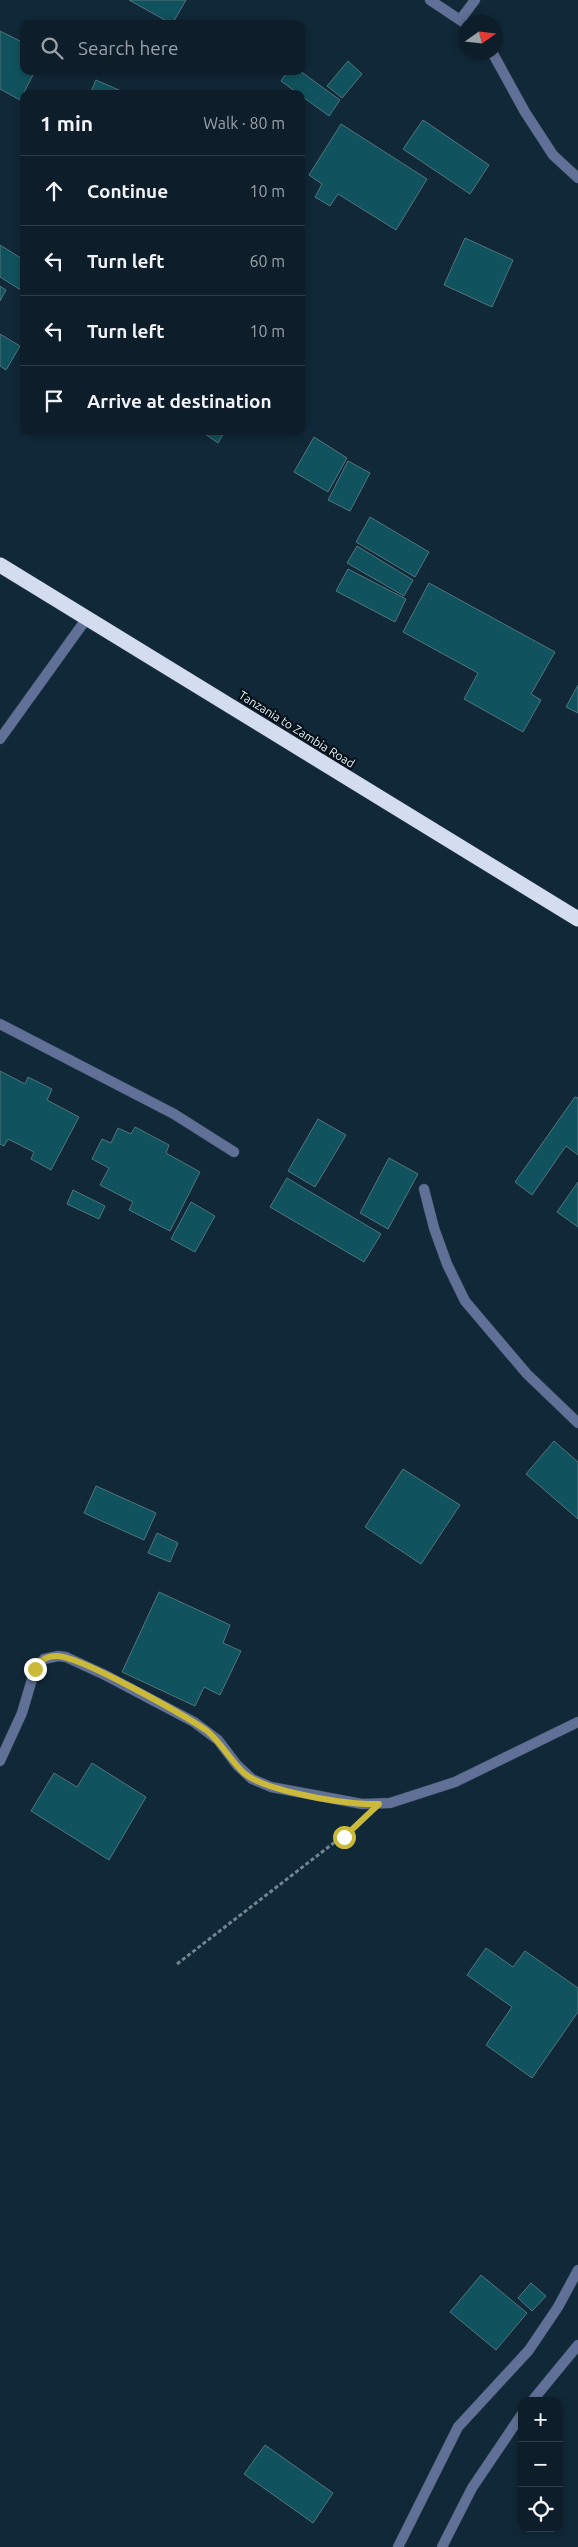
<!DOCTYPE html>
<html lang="en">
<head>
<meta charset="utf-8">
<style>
	:root { --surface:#0d1e2a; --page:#162732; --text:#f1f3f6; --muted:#9aa2a8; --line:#2d3c47 }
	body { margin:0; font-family:Ubuntu,sans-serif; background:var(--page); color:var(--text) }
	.controls { position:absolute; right:15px; bottom:15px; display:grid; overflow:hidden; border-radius:10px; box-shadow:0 2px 8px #0003 }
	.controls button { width:45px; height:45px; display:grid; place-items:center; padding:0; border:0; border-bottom:1px solid var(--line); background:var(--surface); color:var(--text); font:25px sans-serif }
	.compass { position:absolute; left:458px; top:15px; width:45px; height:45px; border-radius:50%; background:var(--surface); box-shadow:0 2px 8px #0003; rotate:76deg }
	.stop { position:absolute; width:15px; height:15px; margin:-11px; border:4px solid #cbb939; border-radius:50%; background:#fff }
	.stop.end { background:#cbb939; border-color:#fff; box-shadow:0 1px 5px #0008 }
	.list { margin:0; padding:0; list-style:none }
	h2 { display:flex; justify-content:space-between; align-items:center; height:65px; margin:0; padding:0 20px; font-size:21px }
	h2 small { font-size:16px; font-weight:400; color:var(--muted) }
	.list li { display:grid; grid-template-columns:32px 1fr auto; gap:15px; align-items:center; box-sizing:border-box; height:70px; padding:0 20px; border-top:1px solid var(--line) }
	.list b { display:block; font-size:19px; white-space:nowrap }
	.list em { font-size:16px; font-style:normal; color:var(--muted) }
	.icon { flex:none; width:28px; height:28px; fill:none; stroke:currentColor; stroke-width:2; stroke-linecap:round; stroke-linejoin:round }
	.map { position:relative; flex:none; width:578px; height:2547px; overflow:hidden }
	.search { position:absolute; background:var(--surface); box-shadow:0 2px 8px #0003; left:20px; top:20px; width:285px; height:55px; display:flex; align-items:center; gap:12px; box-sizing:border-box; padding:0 18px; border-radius:10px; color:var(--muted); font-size:19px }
	.panel { position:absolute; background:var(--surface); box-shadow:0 2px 8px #0003; left:20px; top:90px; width:285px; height:345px; border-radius:10px }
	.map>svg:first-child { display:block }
</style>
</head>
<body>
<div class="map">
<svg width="578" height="2547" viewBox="0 0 578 2547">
	<rect width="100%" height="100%" fill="#112838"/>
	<path fill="#10525d" stroke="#52757c" d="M 129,0 L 186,0 L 172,24 Z
		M 0,31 L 24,43 L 24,71 L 35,71 L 20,100 L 0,89 Z
		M 348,61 L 362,74 L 342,98 L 327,86 Z
		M 288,71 L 300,71 L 340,100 L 329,116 L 281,81 Z
		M 96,80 L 128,94 L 90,94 Z
		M 423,120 L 489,165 L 470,194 L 403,149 Z
		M 341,124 L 427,179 L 396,230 L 338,194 L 330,206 L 315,197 L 322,184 L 309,175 Z
		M 465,238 L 513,260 L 492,307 L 444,285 Z
		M 0,245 L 24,260 L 24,292 L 0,277 Z
		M 0,286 L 6,290 L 0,301 Z
		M 0,334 L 20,346 L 6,370 L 0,366 Z
		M 201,431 L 225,431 L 218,443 Z
		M 314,437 L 347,458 L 328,492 L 294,472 Z
		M 348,461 L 370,473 L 350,511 L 328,500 Z
		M 370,517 L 429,552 L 415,577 L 356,542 Z
		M 357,546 L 413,580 L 404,596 L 347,563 Z
		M 348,569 L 406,599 L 395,622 L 336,591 Z
		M 429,583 L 555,652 L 531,694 L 541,700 L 523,732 L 464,699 L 478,673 L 403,632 Z
		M 578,685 L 578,713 L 566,707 Z
		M 0,1071 L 25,1084 L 28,1077 L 52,1089 L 47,1100 L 79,1117 L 51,1170 L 31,1159 L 34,1152 L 8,1139 L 4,1146 L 0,1144 Z
		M 575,1097 L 578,1098 L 578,1155 L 566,1146 L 532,1195 L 515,1182 Z
		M 318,1119 L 346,1135 L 315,1187 L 288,1171 Z
		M 135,1127 L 169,1145 L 166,1153 L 200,1172 L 170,1231 L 129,1210 L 133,1202 L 100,1185 L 109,1168 L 92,1159 L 102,1139 L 111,1143 L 118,1128 L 131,1134 Z
		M 389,1158 L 418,1174 L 388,1229 L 360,1213 Z
		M 287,1178 L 381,1234 L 364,1262 L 270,1207 Z
		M 578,1182 L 578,1227 L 557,1212 Z
		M 73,1190 L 105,1206 L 99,1219 L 67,1204 Z
		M 191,1202 L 215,1216 L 195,1252 L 171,1239 Z
		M 554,1441 L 578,1462 L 578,1519 L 526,1474 Z
		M 403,1469 L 460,1505 L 421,1564 L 365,1527 Z
		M 96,1486 L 156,1513 L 144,1540 L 84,1513 Z
		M 157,1533 L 178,1543 L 170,1562 L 148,1553 Z
		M 159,1592 L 230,1625 L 223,1643 L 241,1651 L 220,1695 L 204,1687 L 195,1706 L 122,1672 Z
		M 92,1763 L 146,1797 L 109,1860 L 31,1811 L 54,1773 L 77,1787 Z
		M 486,1948 L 513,1967 L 525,1951 L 578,1988 L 578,2012 L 532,2078 L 486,2045 L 512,2007 L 467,1975 Z
		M 481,2275 L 527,2313 L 496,2350 L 450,2312 Z
		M 531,2283 L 546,2296 L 532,2311 L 518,2298 Z
		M 265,2445 L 333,2493 L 313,2523 L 244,2474 Z"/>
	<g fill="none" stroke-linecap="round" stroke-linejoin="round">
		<g stroke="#2f4453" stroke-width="11">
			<path id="street" d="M 430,0 L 466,24
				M 460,20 L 475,0
				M 492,52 L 525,112 L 553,155 L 578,178
				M 0,739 L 87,618
				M 0,1024 L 174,1114 L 234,1152
				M 424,1189 L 434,1228 L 447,1264 L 465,1301 L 527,1374 L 578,1423
				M 0,1761 L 22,1713 L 35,1669 L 44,1659 L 58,1656 L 66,1657 L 105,1675 L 194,1722 L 218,1740 L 237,1765 L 252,1779 L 271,1787 L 362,1804 L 390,1803 L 455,1782 L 578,1722
				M 532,2401 L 578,2345
				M 398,2547 L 458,2427 L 529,2350 L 558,2307 L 578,2270
				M 442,2547 L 472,2488 L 522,2414"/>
		</g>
		<g stroke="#2f4453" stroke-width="16">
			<path id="highway" d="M 0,565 L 578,919"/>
		</g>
		<path stroke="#718491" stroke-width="3" stroke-dasharray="4 2.5" stroke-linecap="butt" d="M 177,1964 L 353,1828"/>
		<use href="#street" stroke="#617097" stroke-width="10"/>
		<use href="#highway" stroke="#d4dcf0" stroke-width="15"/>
	</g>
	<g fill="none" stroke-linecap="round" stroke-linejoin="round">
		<path stroke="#cbb939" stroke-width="6" d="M 35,1669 C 41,1660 46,1656 57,1656 C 80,1656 182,1714 206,1730 C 221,1742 230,1760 244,1773 C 266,1792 349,1805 379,1804 L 344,1837"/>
	</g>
	<g text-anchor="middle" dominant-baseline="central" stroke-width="4.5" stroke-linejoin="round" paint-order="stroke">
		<g font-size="12" fill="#e4f2fc" stroke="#061017">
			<text transform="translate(297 729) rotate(32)">Tanzania to Zambia Road</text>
		</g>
	</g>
</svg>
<div class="controls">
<button>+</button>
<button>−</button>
<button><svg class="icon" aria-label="locate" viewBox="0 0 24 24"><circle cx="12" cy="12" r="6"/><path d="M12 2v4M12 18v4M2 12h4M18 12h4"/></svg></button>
</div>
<svg class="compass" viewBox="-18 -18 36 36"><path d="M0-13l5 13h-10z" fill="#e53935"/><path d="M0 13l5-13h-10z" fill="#9aa2a8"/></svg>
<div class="stop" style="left:344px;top:1837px"></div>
<div class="stop end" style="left:35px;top:1669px"></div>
<div class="search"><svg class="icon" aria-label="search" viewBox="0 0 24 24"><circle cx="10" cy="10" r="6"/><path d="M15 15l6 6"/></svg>Search here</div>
<section class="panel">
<h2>1 min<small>Walk · 80 m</small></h2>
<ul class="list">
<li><svg class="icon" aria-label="ahead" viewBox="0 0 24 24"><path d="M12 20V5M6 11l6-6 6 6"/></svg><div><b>Continue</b></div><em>10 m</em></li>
<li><svg class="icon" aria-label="left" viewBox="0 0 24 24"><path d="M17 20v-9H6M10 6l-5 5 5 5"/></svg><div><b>Turn left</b></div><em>60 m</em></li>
<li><svg class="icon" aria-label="left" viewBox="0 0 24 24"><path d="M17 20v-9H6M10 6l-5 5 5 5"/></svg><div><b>Turn left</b></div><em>10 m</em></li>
<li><svg class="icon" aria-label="arrive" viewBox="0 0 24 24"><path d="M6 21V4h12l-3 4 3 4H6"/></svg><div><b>Arrive at destination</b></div></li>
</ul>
</section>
</div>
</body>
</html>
